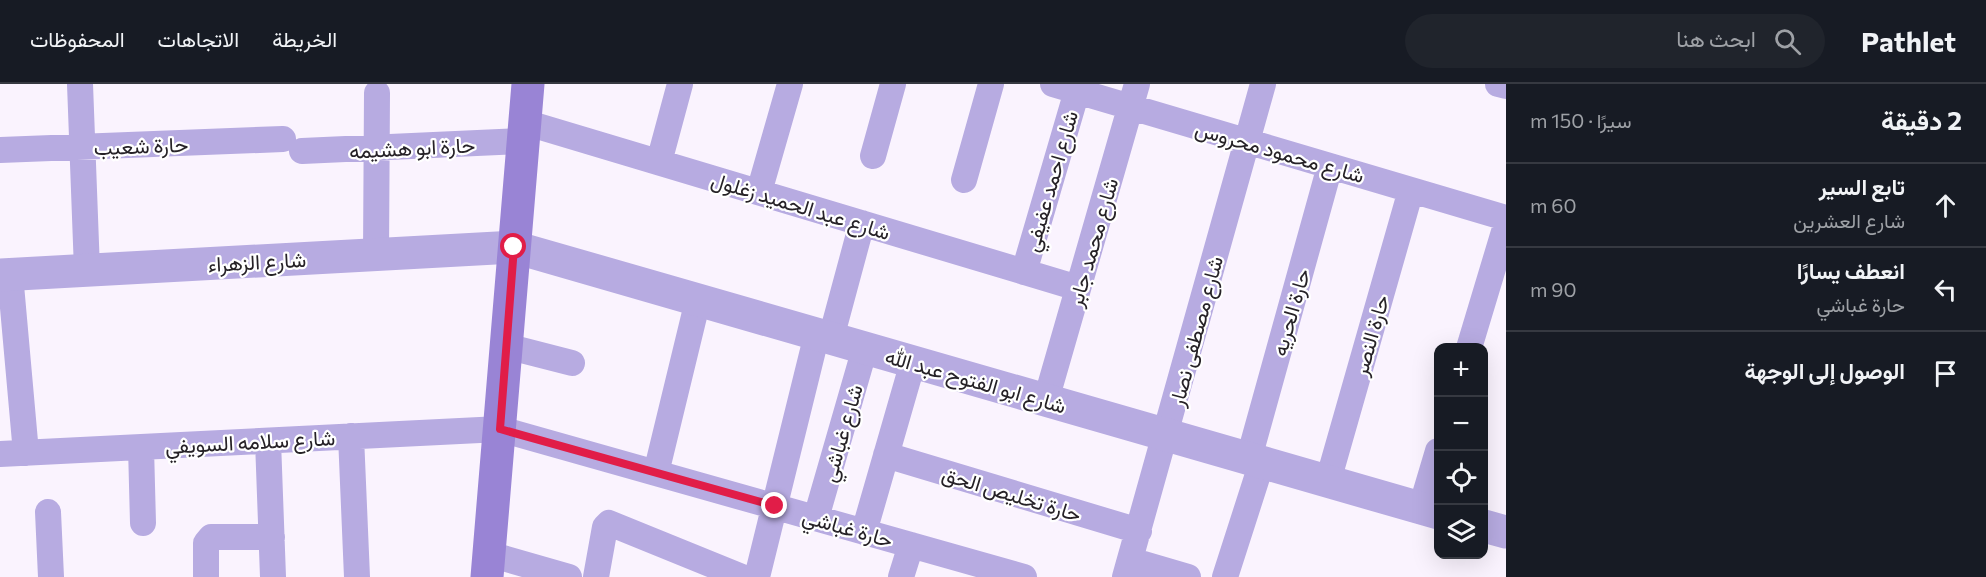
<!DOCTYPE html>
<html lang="ar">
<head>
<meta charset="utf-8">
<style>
	:root { --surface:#171b24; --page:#20242c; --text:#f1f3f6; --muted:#9ea1a6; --line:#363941 }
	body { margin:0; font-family:Commissioner,Vazirmatn,sans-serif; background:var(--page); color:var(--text); direction:rtl }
	.controls { position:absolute; right:18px; bottom:18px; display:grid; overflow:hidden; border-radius:12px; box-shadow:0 6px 24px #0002 }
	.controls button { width:54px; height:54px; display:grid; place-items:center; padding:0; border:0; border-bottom:2px solid var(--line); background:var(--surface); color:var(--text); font:30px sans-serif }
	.stop { position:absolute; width:18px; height:18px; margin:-14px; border:4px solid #e11d48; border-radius:50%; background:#fff }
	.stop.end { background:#e11d48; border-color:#fff; box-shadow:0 2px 6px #0008 }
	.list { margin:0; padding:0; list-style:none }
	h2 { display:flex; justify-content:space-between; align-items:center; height:78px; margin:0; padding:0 24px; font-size:26px }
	h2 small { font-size:20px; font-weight:400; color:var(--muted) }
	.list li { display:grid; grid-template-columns:39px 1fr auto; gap:18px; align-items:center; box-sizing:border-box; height:84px; padding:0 24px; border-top:2px solid var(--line) }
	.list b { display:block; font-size:22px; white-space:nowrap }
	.list p { margin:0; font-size:20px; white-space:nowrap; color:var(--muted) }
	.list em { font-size:20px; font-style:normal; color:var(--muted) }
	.icon { flex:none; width:33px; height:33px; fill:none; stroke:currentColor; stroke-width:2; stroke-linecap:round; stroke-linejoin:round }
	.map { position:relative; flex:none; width:1506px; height:493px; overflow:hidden; direction:ltr }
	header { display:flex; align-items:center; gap:36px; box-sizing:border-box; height:84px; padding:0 30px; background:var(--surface); border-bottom:2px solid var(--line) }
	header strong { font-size:28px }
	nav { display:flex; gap:33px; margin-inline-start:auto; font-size:21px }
	.search { width:420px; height:54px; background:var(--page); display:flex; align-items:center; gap:15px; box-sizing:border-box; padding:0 21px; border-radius:33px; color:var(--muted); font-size:22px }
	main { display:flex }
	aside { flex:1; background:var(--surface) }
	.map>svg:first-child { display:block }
</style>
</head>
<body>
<header>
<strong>Pathlet</strong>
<div class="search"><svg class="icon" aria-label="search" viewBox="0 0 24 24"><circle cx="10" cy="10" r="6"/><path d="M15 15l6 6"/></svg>ابحث هنا</div>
<nav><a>الخريطة</a><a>الاتجاهات</a><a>المحفوظات</a></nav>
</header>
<main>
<aside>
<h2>2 دقيقة<small>سيرًا · 150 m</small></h2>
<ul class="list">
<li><svg class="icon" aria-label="ahead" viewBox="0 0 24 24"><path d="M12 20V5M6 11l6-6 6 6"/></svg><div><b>تابع السير</b><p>شارع العشرين</p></div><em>60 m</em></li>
<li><svg class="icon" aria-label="left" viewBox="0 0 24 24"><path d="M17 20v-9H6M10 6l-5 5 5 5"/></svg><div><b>انعطف يسارًا</b><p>حارة غباشي</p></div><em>90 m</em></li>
<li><svg class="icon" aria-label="arrive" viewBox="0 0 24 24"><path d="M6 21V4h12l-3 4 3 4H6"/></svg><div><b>الوصول إلى الوجهة</b></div></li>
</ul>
</aside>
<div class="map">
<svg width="1506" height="493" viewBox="0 0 1506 493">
	<rect width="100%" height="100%" fill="#faf3fe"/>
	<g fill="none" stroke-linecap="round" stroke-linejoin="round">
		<path stroke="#b7abe1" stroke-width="26" d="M 80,0 L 87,186
			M 1053,0 L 1506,134
			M 1498,0 L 1506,2
			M 524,38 L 1078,204
			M 0,66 L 283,55
			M 302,67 L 523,57
			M 873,72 L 893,0
			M 659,78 L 680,0
			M 964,96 L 991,0
			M 759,108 L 790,0
			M 376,170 L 377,9
			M 1024,188 L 1079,0
			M 10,190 L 26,369
			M 831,254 L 862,139
			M 506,262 L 572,279
			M 1469,264 L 1506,141
			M 1046,316 L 1137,0
			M 351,352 L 357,493
			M 268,357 L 273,493
			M 141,363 L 143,439
			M 0,370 L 500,345 L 1024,493
			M 886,371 L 1139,447
			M 1249,374 L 1330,82
			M 656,389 L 698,216
			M 1328,397 L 1411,106
			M 1421,424 L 1438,367
			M 48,428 L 51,493
			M 816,434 L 865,264
			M 864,448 L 913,278
			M 489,470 L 569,493
			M 1130,476 L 1188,493
			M 206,493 L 206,459 L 211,453 L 272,453
			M 596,493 L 605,443 L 609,439 L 742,493
			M 757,493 L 817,250
			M 901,493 L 911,461
			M 1125,493 L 1263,0
			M 1225,493 L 1262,378"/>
		<path stroke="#b7abe1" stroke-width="33" d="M 0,191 L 514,163 L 1438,429
			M 1484,442 L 1506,448"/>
		<path stroke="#9984d5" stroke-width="33" d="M 487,493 L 528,0"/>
	</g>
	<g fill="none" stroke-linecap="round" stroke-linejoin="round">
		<path stroke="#e11d48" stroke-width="8" d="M 514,163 L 500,345 L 775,422"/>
	</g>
	<g text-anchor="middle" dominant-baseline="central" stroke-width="4.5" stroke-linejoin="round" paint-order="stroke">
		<g font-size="21" fill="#262227" stroke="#fff">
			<text transform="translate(141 61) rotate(-2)">حارة شعيب</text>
			<text transform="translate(412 63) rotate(-3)">حارة ابو هشيمه</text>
			<text transform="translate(1280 67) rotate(16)">شارع محمود محروس</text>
			<text transform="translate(1050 97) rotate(-74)">شارع احمد عفيفي</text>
			<text transform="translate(801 121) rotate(17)">شارع عبد الحميد زغلول</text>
			<text transform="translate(1092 158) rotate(-74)">شارع محمد جابر</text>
			<text transform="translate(257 177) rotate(-3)">شارع الزهراء</text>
			<text transform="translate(1290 228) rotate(-74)">حارة الحريه</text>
			<text transform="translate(1195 247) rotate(-75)">شارع مصطفى نصار</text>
			<text transform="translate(1370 251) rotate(-74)">حارة النصر</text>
			<text transform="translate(976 296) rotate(16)">شارع ابو الفتوح عبد الله</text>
			<text transform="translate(841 349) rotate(-74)">شارع غباشي</text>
			<text transform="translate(250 357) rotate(-3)">شارع سلامه السويفي</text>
			<text transform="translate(1012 409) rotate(17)">حارة تخليص الحق</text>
			<text transform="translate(848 443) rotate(16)">حارة غباشي</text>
		</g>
	</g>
</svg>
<div class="controls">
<button>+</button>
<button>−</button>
<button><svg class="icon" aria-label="locate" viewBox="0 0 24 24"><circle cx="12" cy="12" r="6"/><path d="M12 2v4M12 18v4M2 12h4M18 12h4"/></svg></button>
<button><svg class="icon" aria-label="layers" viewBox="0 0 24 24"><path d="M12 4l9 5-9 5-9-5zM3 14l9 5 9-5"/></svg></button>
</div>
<div class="stop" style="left:514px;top:163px"></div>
<div class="stop end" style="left:775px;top:422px"></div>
</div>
</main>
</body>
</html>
